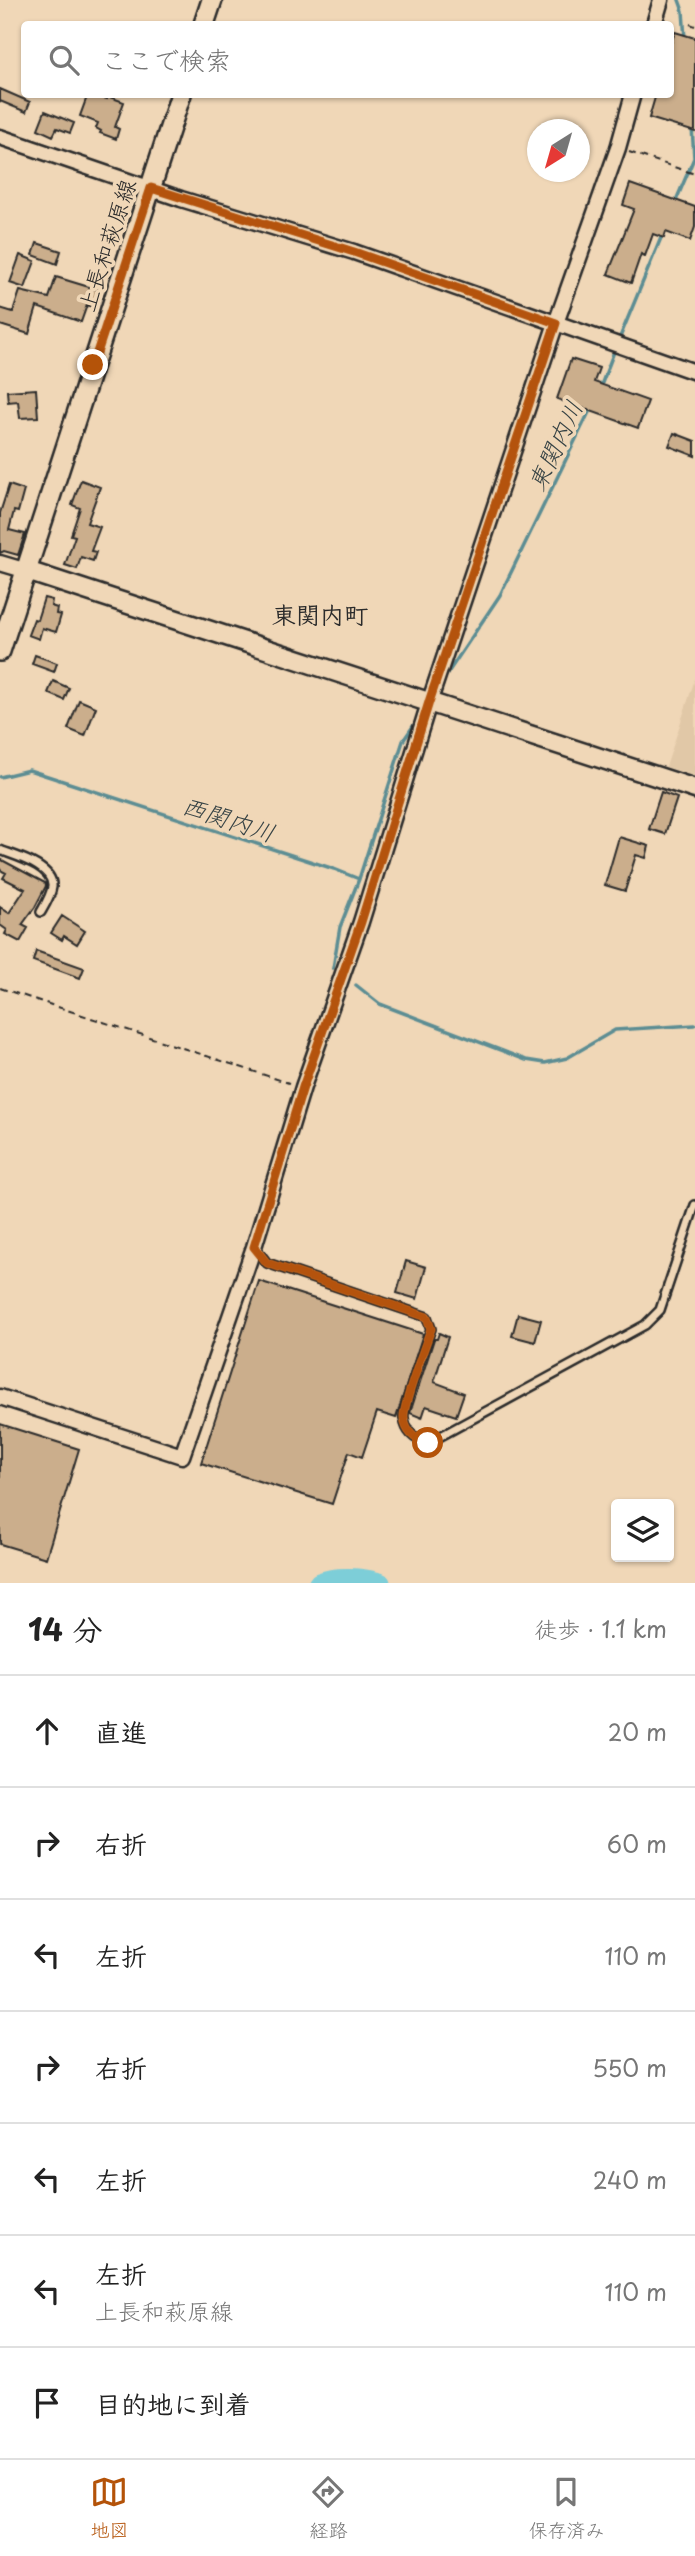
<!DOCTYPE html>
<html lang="ja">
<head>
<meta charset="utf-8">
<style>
	:root { --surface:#fff; --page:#f6f6f6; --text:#222; --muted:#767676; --line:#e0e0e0; --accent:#b45309 }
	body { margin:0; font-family:"Playpen Sans","Klee One",sans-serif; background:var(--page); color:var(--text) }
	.controls { position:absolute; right:21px; bottom:21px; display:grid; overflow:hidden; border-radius:7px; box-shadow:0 2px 5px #0004 }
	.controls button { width:63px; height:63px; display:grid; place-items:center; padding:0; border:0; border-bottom:2px solid var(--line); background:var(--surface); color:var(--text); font:35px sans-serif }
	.compass { position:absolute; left:527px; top:119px; width:63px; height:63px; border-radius:50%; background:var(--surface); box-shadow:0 2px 5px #0004; rotate:217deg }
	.stop { position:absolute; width:21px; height:21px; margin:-16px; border:5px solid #b45309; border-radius:50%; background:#fff }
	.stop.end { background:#b45309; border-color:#fff; box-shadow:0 2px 7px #0008 }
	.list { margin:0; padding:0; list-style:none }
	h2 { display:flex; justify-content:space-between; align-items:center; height:91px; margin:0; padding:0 28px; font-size:30px }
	h2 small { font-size:23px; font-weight:400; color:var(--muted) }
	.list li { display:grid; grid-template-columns:46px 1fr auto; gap:21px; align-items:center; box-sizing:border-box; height:112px; padding:0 28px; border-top:2px solid var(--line) }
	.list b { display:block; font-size:26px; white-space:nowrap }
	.list p { margin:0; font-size:23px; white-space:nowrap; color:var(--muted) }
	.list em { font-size:23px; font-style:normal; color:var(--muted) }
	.icon { flex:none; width:38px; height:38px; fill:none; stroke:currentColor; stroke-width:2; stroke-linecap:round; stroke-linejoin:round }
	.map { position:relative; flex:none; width:695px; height:1583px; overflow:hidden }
	.search { position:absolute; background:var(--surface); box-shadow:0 2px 5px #0004; left:21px; right:21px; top:21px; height:77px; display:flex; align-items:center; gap:18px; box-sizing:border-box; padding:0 24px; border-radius:7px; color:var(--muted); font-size:26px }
	.sheet { height:875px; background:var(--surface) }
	nav { display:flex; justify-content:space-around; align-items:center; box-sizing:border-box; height:98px; border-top:2px solid var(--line); background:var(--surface); font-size:19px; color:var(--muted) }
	nav a { display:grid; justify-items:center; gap:4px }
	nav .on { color:var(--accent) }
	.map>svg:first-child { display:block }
</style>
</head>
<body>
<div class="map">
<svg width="695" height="1583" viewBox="0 0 695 1583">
	<rect width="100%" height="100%" fill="#f0d7b7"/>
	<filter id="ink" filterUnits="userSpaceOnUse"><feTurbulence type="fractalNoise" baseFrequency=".0143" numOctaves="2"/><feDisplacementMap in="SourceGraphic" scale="14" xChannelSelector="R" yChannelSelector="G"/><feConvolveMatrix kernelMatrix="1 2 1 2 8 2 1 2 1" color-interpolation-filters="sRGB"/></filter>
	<g filter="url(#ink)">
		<path fill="#e1c8a7" d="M 695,679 L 695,776 L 666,767 Z"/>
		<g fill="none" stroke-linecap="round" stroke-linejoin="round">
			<path stroke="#5c8d93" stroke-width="3.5" d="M 679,0 L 683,11 L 685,39
				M 675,203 L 694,158 L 692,127
				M 618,342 L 663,233
				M 600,388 L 615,349
				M 443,680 L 500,595 L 591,408
				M 0,777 L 29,770 L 334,869 L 359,879
				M 333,968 L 340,927 L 359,879 L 403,741 L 418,719
				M 356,985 L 380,1004 L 526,1060 L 545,1063 L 567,1058 L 615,1030 L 695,1025"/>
			<path stroke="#7dced8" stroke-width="21" d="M 319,1583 C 337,1576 362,1578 380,1583"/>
		</g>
		<path fill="#cbae8c" stroke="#2b2b2b" stroke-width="2" d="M 675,32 L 695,38 L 695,132 L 649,118 L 656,94 L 670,94 L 670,46 Z
			M 0,89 L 30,102 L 26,112 L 0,101 Z
			M 88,94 L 107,99 L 107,96 L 124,102 L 115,127 L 119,129 L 116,139 L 100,133 L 101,131 L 96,128 L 98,123 L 80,116 Z
			M 45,111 L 74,123 L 70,133 L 57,128 L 53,136 L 38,129 Z
			M 630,184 L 695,207 L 695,227 L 690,241 L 666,232 L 664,238 L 653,234 L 645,256 L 641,254 L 631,283 L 608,274 L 634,209 L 623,205 Z
			M 37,243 L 61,251 L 57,264 L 33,255 Z
			M 20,255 L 35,261 L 25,288 L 10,283 Z
			M 56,277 L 102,291 L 96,308 L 87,305 L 81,322 L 37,307 L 29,334 L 0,325 L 0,308 L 13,312 L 20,291 L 49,298 Z
			M 571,359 L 599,368 L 594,382 L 648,401 L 638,428 L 557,399 Z
			M 36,389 L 38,417 L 20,418 L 18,401 L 8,402 L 7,391 Z
			M 674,433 L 695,441 L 695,456 L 669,446 Z
			M 81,480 L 100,487 L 87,523 L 100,527 L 91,551 L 96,552 L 93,561 L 81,557 L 77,569 L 65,565 L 75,536 L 71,535 L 80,508 L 72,505 Z
			M 9,485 L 24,490 L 18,512 L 14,511 L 9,530 L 25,534 L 18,555 L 4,551 L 0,553 L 0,513 Z
			M 44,598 L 52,600 L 51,606 L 57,608 L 56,614 L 61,615 L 56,632 L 42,628 L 39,639 L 28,635 L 34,619 L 37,620 Z
			M 35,655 L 57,663 L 54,672 L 32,664 Z
			M 53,681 L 69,688 L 64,700 L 48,693 Z
			M 79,700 L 96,707 L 85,736 L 68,729 Z
			M 661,792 L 677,798 L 665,834 L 649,829 Z
			M 619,837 L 649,846 L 646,858 L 636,855 L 625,891 L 605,885 Z
			M 0,859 L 45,883 L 46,886 L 35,907 L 22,925 L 28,928 L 20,942 L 5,934 L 7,930 L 0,925 L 0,907 L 9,913 L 25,889 L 3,878 L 6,873 L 0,870 Z
			M 62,916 L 85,931 L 77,944 L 64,936 L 62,940 L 51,933 Z
			M 36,951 L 84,968 L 80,978 L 33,961 Z
			M 406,1261 L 426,1267 L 417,1299 L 397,1293 Z
			M 259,1281 L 423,1334 L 396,1418 L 377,1412 L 362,1457 L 349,1452 L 332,1504 L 201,1463 Z
			M 518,1314 L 541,1320 L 535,1342 L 512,1336 Z
			M 439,1333 L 448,1337 L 434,1382 L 464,1393 L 456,1416 L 426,1406 L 422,1418 L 410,1413 L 434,1339 L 437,1339 Z
			M 0,1424 L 79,1449 L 46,1558 L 0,1544 Z"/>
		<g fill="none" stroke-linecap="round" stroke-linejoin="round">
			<g stroke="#2b2b2b" stroke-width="12">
				<path id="service" d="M 0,850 C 15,856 54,866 52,887 C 51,895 45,905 41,912
					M 255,1247 L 267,1263 L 427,1317 L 431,1329 C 426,1343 402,1409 404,1418 C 406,1433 415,1440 428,1443 L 645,1325 L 660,1310 L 695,1205"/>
			</g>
			<g stroke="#2b2b2b" stroke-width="19">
				<path id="minor" d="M 654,24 L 661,0
					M 0,137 L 181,199 L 354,252 L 695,372
					M 0,563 L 27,571
					M 0,1397 L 182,1456 L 254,1247 L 303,1087 L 361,922 L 429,703 L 556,323 L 618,148 L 633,94"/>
			</g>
			<g stroke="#2b2b2b" stroke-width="23">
				<path id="tertiary" d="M 27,571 L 695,789"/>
			</g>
			<g stroke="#2b2b2b" stroke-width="24">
				<path id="secondary" d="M 204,24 L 212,0
					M 0,651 L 181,94"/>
			</g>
			<path stroke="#2b2b2b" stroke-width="2" stroke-dasharray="7 5" stroke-linecap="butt" d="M 690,24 L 695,26
				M 629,152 L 695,174
				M 0,988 L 289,1083"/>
			<use href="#service" stroke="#f0d7b7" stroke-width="7"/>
			<use href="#minor" stroke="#f0d7b7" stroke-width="14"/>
			<use href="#tertiary" stroke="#f0d7b7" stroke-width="18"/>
			<use href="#secondary" stroke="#f0d7b7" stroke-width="19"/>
		</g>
	</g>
	<g fill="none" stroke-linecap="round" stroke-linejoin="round" filter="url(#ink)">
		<path stroke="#b45309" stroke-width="9" d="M 93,365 L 151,188 L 354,252 L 556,323 L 429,702 L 361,922 L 303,1087 L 254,1247 L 267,1263 L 427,1317 L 431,1329 C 426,1343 402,1408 404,1418 C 406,1433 415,1440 428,1443"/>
	</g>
	<g text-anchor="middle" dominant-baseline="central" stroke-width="7" stroke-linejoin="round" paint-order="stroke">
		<g font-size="23" fill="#2b2b2b" stroke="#f0d7b7">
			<text transform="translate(106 245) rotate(-72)">上長和萩原線</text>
		</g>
		<g font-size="24" font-style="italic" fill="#374345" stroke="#f0d7b7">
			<text transform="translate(554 445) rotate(-65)">東関内川</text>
			<text transform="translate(229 818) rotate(18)">西関内川</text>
		</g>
		<g font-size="24" font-weight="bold" fill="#2b2b2b" stroke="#f0d7b7">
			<text x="320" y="614">東関内町</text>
		</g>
	</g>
</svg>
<div class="controls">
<button><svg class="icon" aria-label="layers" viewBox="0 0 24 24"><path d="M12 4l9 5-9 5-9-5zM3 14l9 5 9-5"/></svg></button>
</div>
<svg class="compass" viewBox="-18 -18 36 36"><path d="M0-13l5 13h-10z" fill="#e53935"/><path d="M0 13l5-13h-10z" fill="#767676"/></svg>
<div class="stop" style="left:428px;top:1443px"></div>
<div class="stop end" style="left:93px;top:365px"></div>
<div class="search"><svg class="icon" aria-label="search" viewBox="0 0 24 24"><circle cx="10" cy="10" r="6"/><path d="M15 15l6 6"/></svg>ここで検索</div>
</div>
<section class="sheet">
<h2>14 分<small>徒歩 · 1.1 km</small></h2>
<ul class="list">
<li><svg class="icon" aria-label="ahead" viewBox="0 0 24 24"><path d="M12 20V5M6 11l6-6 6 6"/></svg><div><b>直進</b></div><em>20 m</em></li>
<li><svg class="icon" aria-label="right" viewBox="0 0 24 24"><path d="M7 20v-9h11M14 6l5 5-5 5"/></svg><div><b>右折</b></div><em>60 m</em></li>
<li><svg class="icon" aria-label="left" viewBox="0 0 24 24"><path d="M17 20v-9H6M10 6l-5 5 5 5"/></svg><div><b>左折</b></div><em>110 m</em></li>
<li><svg class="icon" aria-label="right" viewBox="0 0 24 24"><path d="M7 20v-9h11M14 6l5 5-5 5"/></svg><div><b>右折</b></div><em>550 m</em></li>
<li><svg class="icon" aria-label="left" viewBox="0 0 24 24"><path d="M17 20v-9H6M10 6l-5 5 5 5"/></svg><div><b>左折</b></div><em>240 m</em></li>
<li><svg class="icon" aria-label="left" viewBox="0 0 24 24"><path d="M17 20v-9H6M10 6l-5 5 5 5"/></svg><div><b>左折</b><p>上長和萩原線</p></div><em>110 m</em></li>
<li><svg class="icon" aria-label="arrive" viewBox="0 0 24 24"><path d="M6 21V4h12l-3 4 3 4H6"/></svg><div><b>目的地に到着</b></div></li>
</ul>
</section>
<nav>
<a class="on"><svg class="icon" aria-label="map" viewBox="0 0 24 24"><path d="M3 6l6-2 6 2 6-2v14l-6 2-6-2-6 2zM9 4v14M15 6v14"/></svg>地図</a>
<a><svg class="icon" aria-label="directions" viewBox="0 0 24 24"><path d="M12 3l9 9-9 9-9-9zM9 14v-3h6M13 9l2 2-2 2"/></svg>経路</a>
<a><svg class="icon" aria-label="saved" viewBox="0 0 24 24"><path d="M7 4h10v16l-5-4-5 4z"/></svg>保存済み</a>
</nav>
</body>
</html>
